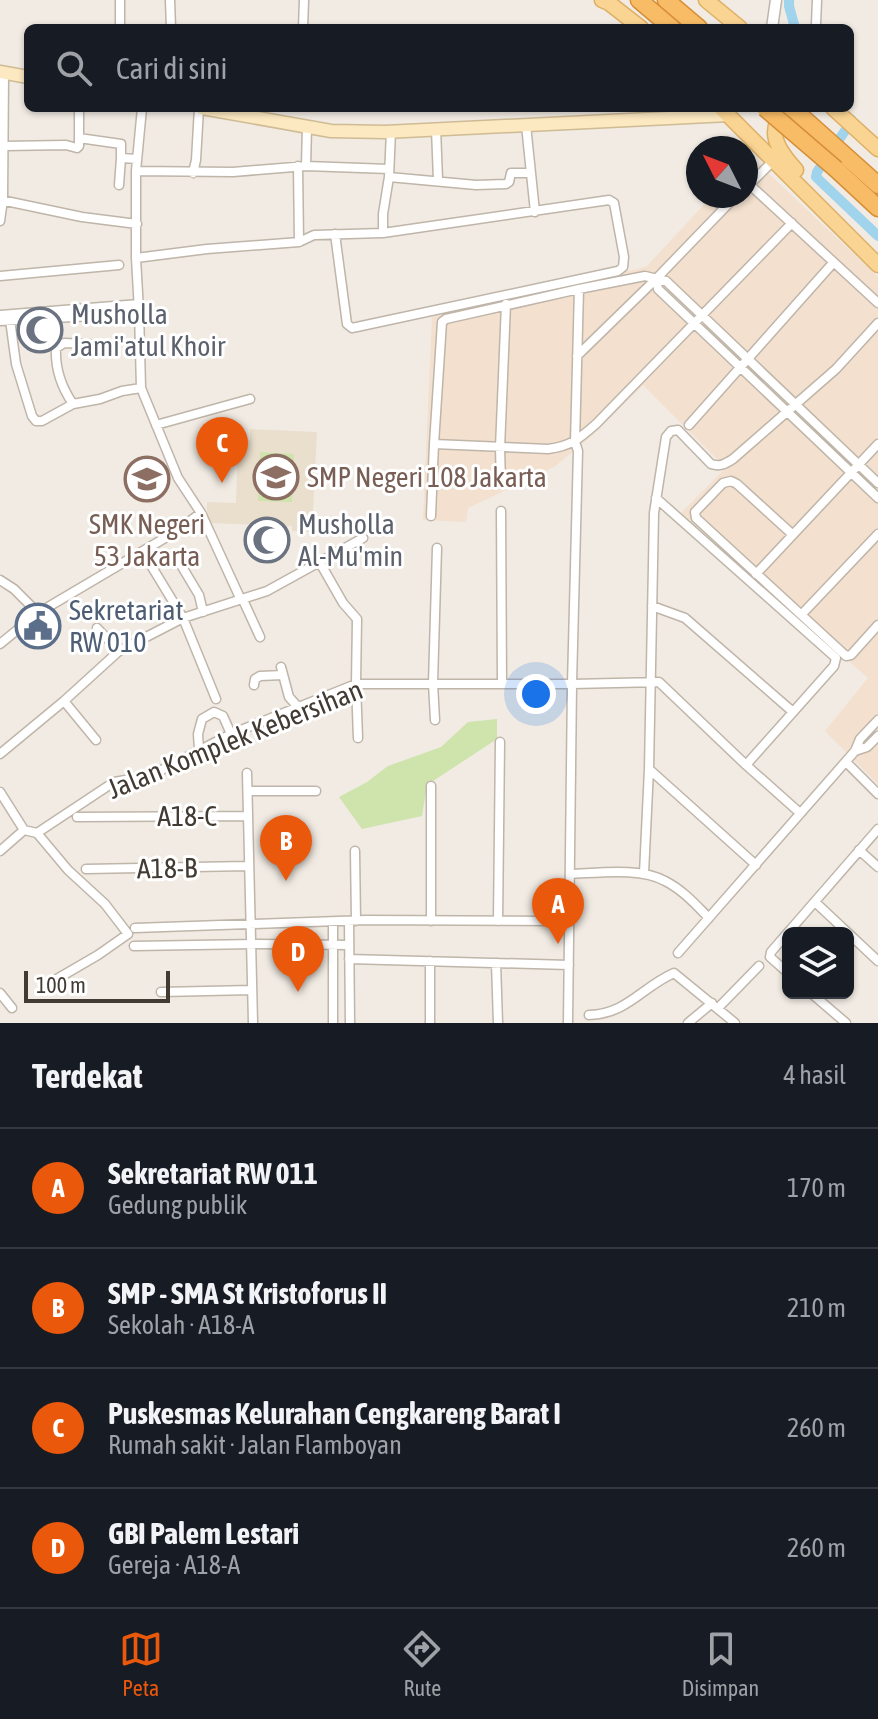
<!DOCTYPE html>
<html lang="id">
<head>
<meta charset="utf-8">
<style>
	:root { --surface:#171b24; --page:#20242c; --text:#f1f3f6; --muted:#9ea1a6; --line:#363941; --accent:#ea580c }
	body { margin:0; font-family:"Asap Condensed",sans-serif; background:var(--page); color:var(--text) }
	.controls { position:absolute; right:24px; bottom:24px; display:grid; overflow:hidden; border-radius:12px; box-shadow:0 2px 6px #0004 }
	.controls button { width:72px; height:72px; display:grid; place-items:center; padding:0; border:0; border-bottom:2px solid var(--line); background:var(--surface); color:var(--text); font:40px sans-serif }
	.compass { position:absolute; left:686px; top:136px; width:72px; height:72px; border-radius:50%; background:var(--surface); box-shadow:0 2px 6px #0004; rotate:312deg }
	.scale { position:absolute; left:24px; bottom:20px; width:146px; box-sizing:border-box; padding-left:8px; border:4px solid #423b33; border-top:0; font-size:22px; line-height:28px; white-space:nowrap; color:#423b33; -webkit-text-stroke:6px #fff; paint-order:stroke }
	.you { position:absolute; left:536px; top:694px; width:28px; height:28px; margin:-20px; border:6px solid #fff; border-radius:50%; background:#1a73e8; box-shadow:0 0 0 12px #1a73e833 }
	.badge { display:grid; place-items:center; width:52px; height:52px; border-radius:50%; background:var(--accent); color:#fff; font-size:26px; font-weight:700 }
	.pin { position:absolute; translate:-50% -66px; filter:drop-shadow(0 2px 4px #0008) }
	.pin::after { content:''; position:absolute; top:42px; width:28px; height:24px; background:inherit; clip-path:polygon(0 0,100% 0,50% 100%) }
	.list { margin:0; padding:0; list-style:none }
	h2 { display:flex; justify-content:space-between; align-items:center; height:104px; margin:0; padding:0 32px; font-size:34px }
	h2 small { font-size:26px; font-weight:400; color:var(--muted) }
	.list li { display:grid; grid-template-columns:52px 1fr auto; gap:24px; align-items:center; box-sizing:border-box; height:120px; padding:0 32px; border-top:2px solid var(--line) }
	.list b { display:block; font-size:30px; white-space:nowrap }
	.list p { margin:0; font-size:26px; white-space:nowrap; color:var(--muted) }
	.list em { font-size:26px; font-style:normal; color:var(--muted) }
	.icon { flex:none; width:44px; height:44px; fill:none; stroke:currentColor; stroke-width:2; stroke-linecap:round; stroke-linejoin:round }
	.map { position:relative; flex:none; width:878px; height:1023px; overflow:hidden }
	.search { position:absolute; background:var(--surface); box-shadow:0 2px 6px #0004; left:24px; right:24px; top:24px; height:88px; display:flex; align-items:center; gap:20px; box-sizing:border-box; padding:0 28px; border-radius:12px; color:var(--muted); font-size:30px }
	.sheet { height:584px; background:var(--surface) }
	nav { display:flex; justify-content:space-around; align-items:center; box-sizing:border-box; height:112px; border-top:2px solid var(--line); background:var(--surface); font-size:22px; color:var(--muted) }
	nav a { display:grid; justify-items:center; gap:4px }
	nav .on { color:var(--accent) }
	.map>svg:first-child { display:block }
</style>
</head>
<body>
<div class="map">
<svg width="878" height="1023" viewBox="0 0 878 1023">
	<rect width="100%" height="100%" fill="#f1ebe3"/>
	<path fill="#f3e0ce" d="M 750,156 L 878,277 L 878,784 L 825,731 L 868,678 L 681,513 L 726,468 L 643,385 L 593,435 L 554,467 L 468,508 L 466,522 L 423,520 L 432,317 L 646,267 L 712,196 L 746,196 L 746,160 Z"/>
	<path fill="#eadfcd" d="M 250,429 L 317,432 L 312,532 L 292,531 L 292,526 L 207,523 L 207,502 L 236,503 L 238,440 L 250,440 Z"/>
	<path fill="#cfe4ad" d="M 260,452 L 294,454 L 292,502 L 258,501 Z
		M 497,719 L 497,739 L 427,785 L 422,816 L 362,829 L 339,797 L 367,782 L 388,766 L 441,747 L 468,722 Z"/>
	<g fill="none" stroke-linecap="round" stroke-linejoin="round">
		<path stroke="#a0d3ec" stroke-width="10" d="M 789,0 L 789,6 L 795,28
			M 851,119 L 849,125 L 817,172 L 816,177 L 878,236"/>
		<g stroke="#bfb5a9" stroke-width="11">
			<path id="minor" d="M 120,0 L 120,28
				M 170,0 L 171,28
				M 816,24 L 817,0
				M 303,28 L 304,0
				M 142,108 L 136,171 L 136,258 L 139,311 L 141,388 L 178,478 L 201,513 L 241,600
				M 526,125 L 535,212
				M 436,129 L 438,180
				M 79,138 L 121,144 L 121,158 L 137,159
				M 4,146 L 66,145 L 77,148 L 79,146 L 79,108
				M 298,166 L 299,242
				M 306,166 L 307,127
				M 136,171 L 233,172 L 306,166 L 389,169
				M 193,173 L 196,160 L 199,108
				M 389,177 L 476,185 L 506,184 L 509,182 L 511,173 L 531,173
				M 119,185 L 121,158
				M 750,185 L 878,303
				M 747,187 L 774,160
				M 1,200 L 82,217 L 137,224
				M 0,221 L 3,200 L 4,73
				M 383,233 L 383,214 L 389,177 L 391,131
				M 136,258 L 207,249 L 299,242 L 314,235 L 383,233 L 609,200 L 614,203 L 624,257 L 623,267 L 618,271 L 352,328 L 347,324 L 335,234
				M 0,276 L 119,265
				M 656,279 L 658,289 L 878,498
				M 0,315 L 139,304
				M 10,320 L 16,364 L 32,416 L 36,421 L 42,421 L 73,404 L 100,399 L 122,391 L 141,388
				M 0,321 L 91,316 L 139,311
				M 577,356 L 656,279 L 736,196
				M 73,404 C 62,388 55,368 56,348 L 64,343 L 89,344
				M 156,425 L 250,399
				M 689,425 L 833,263
				M 434,444 L 548,449 C 571,446 579,439 596,424 L 792,223
				M 501,484 L 500,448 L 506,304
				M 656,498 L 836,658 L 834,666 L 746,765
				M 501,511 L 502,684
				M 431,516 L 434,444 L 442,322 L 446,319 L 579,289 L 645,276 L 666,281 L 878,483
				M 792,534 L 737,484 L 731,481 L 723,483 L 695,512 L 696,518 L 846,656 L 851,655 L 878,625
				M 178,560 L 199,595 L 203,612
				M 319,561 L 343,603 L 357,619 L 356,684 L 358,738
				M 152,567 L 183,618 L 216,699
				M 756,574 L 878,444
				M 0,580 L 14,589 L 38,613
				M 243,600 L 260,637
				M 652,606 L 685,618 L 793,712
				M 802,614 L 878,534
				M 97,628 L 119,651
				M 0,644 L 38,613 L 175,532 L 201,513
				M 281,667 L 289,697 L 298,707
				M 254,685 L 255,679 L 260,676 L 283,675
				M 64,701 L 96,740
				M 435,720 L 433,683 L 437,548
				M 199,750 L 198,734 L 202,719 L 214,712 L 223,716 L 231,734
				M 855,751 L 867,747 L 878,736
				M 0,754 L 64,701 L 119,651 L 183,618 L 267,591 L 363,538
				M 846,762 L 878,794
				M 649,769 L 756,865
				M 247,773 L 253,1023
				M 248,791 L 316,791
				M 0,792 L 24,830
				M 77,817 L 248,816
				M 24,830 L 37,833 L 114,782 L 150,776 L 231,734 L 356,684 L 572,684 L 659,682 L 746,765 L 800,813
				M 37,833 L 68,870 L 105,904 L 128,934 L 98,955 L 43,987
				M 859,850 L 878,867
				M 0,851 L 24,830
				M 355,851 L 356,921
				M 86,869 L 248,866
				M 644,873 L 649,769 L 654,513 L 666,437 L 671,431 L 678,430 L 711,464 C 720,467 725,464 733,459 L 836,369 L 878,323
				M 570,874 C 598,873 641,867 665,881 C 683,890 696,905 709,918
				M 815,902 L 878,961
				M 349,921 L 350,1023
				M 431,921 L 431,786
				M 498,921 L 500,742
				M 333,922 L 333,1023
				M 135,928 L 366,920 L 570,921
				M 134,946 L 258,944 L 349,945
				M 678,953 L 855,751 L 860,739 L 878,720
				M 349,959 L 569,965
				M 496,963 L 498,1023
				M 788,973 L 770,957 L 771,952 L 878,829
				M 161,992 L 252,990
				M 0,993 L 12,1008
				M 811,993 L 846,1023
				M 718,1008 L 759,966
				M 589,1015 C 627,1014 642,987 674,973 L 735,1023
				M 430,1023 L 430,961
				M 568,1023 L 572,684 L 578,451 L 575,442 L 579,289
				M 688,1023 L 712,1003"/>
		</g>
		<g stroke="#bfb5a9" stroke-width="13">
			<path id="tertiary" d="M 772,28 L 776,0"/>
		</g>
		<g stroke="#cfbb94" stroke-width="15">
			<path id="secondary" d="M 0,72 L 28,77
				M 202,108 L 331,131 L 385,132 L 729,115"/>
		</g>
		<g stroke="#deaf64" stroke-width="17">
			<path id="primary" d="M 602,0 L 609,3 L 641,28
				M 706,0 L 740,28
				M 721,108 L 878,265
				M 787,108 C 764,131 778,150 796,170
				M 833,108 L 878,149"/>
		</g>
		<g stroke="#d68f37" stroke-width="19">
			<path id="motorway" d="M 639,0 L 672,28
				M 666,0 L 699,28
				M 792,108 L 878,185
				M 836,169 L 878,208"/>
		</g>
		<use href="#minor" stroke="#fff" stroke-width="8"/>
		<use href="#tertiary" stroke="#fff" stroke-width="10"/>
		<use href="#secondary" stroke="#fce9c1" stroke-width="12"/>
		<use href="#primary" stroke="#fad493" stroke-width="14"/>
		<use href="#motorway" stroke="#f8bc67" stroke-width="16"/>
		<g stroke="#d68f37" stroke-width="19" stroke-linecap="butt">
			<path id="motorway-bridge" d="M 765,108 L 836,169"/>
		</g>
		<use href="#motorway-bridge" stroke="#f8bc67" stroke-width="16"/>
	</g>
	<defs>
		<g id="mosque-ring" transform="scale(2.3)"><circle r="9.5" fill="#fff" stroke="#6b7280" stroke-width="1.5"/><path d="M3.5-4.9A6 6 0 1 0 3.5 4.9A5 5 0 1 1 3.5-4.9Z" fill="#6b7280"/></g>
		<g id="school-ring" transform="scale(2.3)"><circle r="9.5" fill="#fff" stroke="#8d6e63" stroke-width="1.5"/><path d="M0-5L7-2L0 1L-7-2ZM-4 1L0 2.5L4 1V4Q0 6-4 4Z" fill="#8d6e63"/></g>
		<g id="civic-ring" transform="scale(2.3)"><circle r="9.5" fill="#fff" stroke="#5c6f8a" stroke-width="1.5"/><path d="M-.6-6.5H3V-4.5H.6V-3L4-1V1h2V6H-6V1h2V-1L-.6-3ZM-1.2 2.5V6h2.4V2.5Z" fill="#5c6f8a"/></g>
	</defs>
	<g fill-rule="evenodd">
		<use href="#mosque-ring" x="40" y="330"/>
		<use href="#school-ring" x="276" y="477"/>
		<use href="#school-ring" x="147" y="479"/>
		<use href="#mosque-ring" x="267" y="540"/>
		<use href="#civic-ring" x="38" y="626"/>
	</g>
	<g text-anchor="middle" dominant-baseline="central" stroke-width="6" stroke-linejoin="round" paint-order="stroke">
		<g font-size="28" fill="#5b616d" stroke="#fff" text-anchor="start">
			<text x="71" y="314">Musholla<tspan x="71" dy="32">Jami'atul Khoir</tspan></text>
			<text x="298" y="524">Musholla<tspan x="298" dy="32">Al-Mu'min</tspan></text>
		</g>
		<g font-size="28" fill="#785e54" stroke="#fff" text-anchor="start">
			<text x="307" y="477">SMP Negeri 108 Jakarta</text>
			<text x="147" y="524" text-anchor="middle">SMK Negeri<tspan x="147" dy="32">53 Jakarta</tspan></text>
		</g>
		<g font-size="28" fill="#4e5e75" stroke="#fff" text-anchor="start">
			<text x="69" y="610">Sekretariat<tspan x="69" dy="32">RW 010</tspan></text>
		</g>
		<g font-size="28" fill="#423b33" stroke="#fff">
			<text transform="translate(235 739) rotate(-22)">Jalan Komplek Kebersihan</text>
			<text x="187" y="816">A18-C</text>
			<text transform="translate(167 868) rotate(-1)">A18-B</text>
		</g>
	</g>
</svg>
<div class="controls">
<button><svg class="icon" aria-label="layers" viewBox="0 0 24 24"><path d="M12 4l9 5-9 5-9-5zM3 14l9 5 9-5"/></svg></button>
</div>
<svg class="compass" viewBox="-18 -18 36 36"><path d="M0-13l5 13h-10z" fill="#e53935"/><path d="M0 13l5-13h-10z" fill="#9ea1a6"/></svg>
<div class="scale">100 m</div>
<div class="you"></div>
<div class="pin badge" style="left:558px;top:944px">A</div>
<div class="pin badge" style="left:286px;top:881px">B</div>
<div class="pin badge" style="left:222px;top:483px">C</div>
<div class="pin badge" style="left:298px;top:992px">D</div>
<div class="search"><svg class="icon" aria-label="search" viewBox="0 0 24 24"><circle cx="10" cy="10" r="6"/><path d="M15 15l6 6"/></svg>Cari di sini</div>
</div>
<section class="sheet">
<h2>Terdekat<small>4 hasil</small></h2>
<ul class="list">
<li><span class="badge">A</span><div><b>Sekretariat RW 011</b><p>Gedung publik</p></div><em>170 m</em></li>
<li><span class="badge">B</span><div><b>SMP - SMA St Kristoforus II</b><p>Sekolah · A18-A</p></div><em>210 m</em></li>
<li><span class="badge">C</span><div><b>Puskesmas Kelurahan Cengkareng Barat I</b><p>Rumah sakit · Jalan Flamboyan</p></div><em>260 m</em></li>
<li><span class="badge">D</span><div><b>GBI Palem Lestari</b><p>Gereja · A18-A</p></div><em>260 m</em></li>
</ul>
</section>
<nav>
<a class="on"><svg class="icon" aria-label="map" viewBox="0 0 24 24"><path d="M3 6l6-2 6 2 6-2v14l-6 2-6-2-6 2zM9 4v14M15 6v14"/></svg>Peta</a>
<a><svg class="icon" aria-label="directions" viewBox="0 0 24 24"><path d="M12 3l9 9-9 9-9-9zM9 14v-3h6M13 9l2 2-2 2"/></svg>Rute</a>
<a><svg class="icon" aria-label="saved" viewBox="0 0 24 24"><path d="M7 4h10v16l-5-4-5 4z"/></svg>Disimpan</a>
</nav>
</body>
</html>
